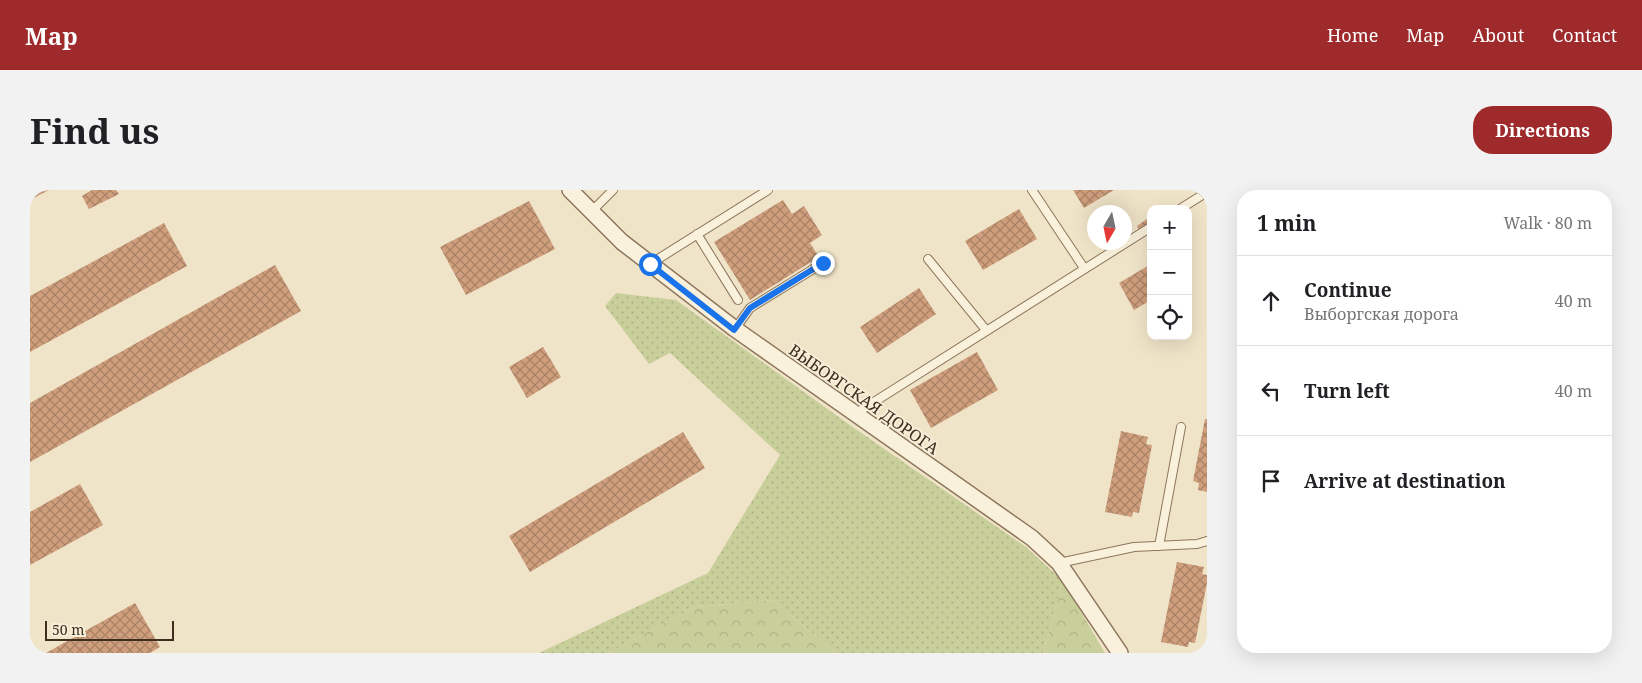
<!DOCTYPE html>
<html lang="en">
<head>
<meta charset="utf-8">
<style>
	:root { --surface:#fff; --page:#f2f2f2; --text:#202124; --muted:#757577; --line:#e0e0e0; --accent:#9e2a2b }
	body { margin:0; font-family:"Noto Serif",serif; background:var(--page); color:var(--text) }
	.controls { position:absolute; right:15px; top:15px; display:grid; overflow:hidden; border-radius:10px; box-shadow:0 5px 20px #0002 }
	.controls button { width:45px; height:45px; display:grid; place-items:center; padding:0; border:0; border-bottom:1px solid var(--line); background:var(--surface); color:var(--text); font:25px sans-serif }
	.compass { position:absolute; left:1057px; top:15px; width:45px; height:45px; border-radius:50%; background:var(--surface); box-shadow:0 5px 20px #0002; rotate:189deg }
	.scale { position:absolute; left:15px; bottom:12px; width:129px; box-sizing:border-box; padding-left:5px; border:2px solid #3d2e20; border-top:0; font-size:14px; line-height:18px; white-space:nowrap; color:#3d2e20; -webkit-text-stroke:4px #f7eed8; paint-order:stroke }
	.stop { position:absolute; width:15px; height:15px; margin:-11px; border:4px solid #1a73e8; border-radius:50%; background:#fff }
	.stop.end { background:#1a73e8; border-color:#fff; box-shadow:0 1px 5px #0008 }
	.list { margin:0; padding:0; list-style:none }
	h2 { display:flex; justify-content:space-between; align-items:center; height:65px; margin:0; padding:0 20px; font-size:21px }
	h2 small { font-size:16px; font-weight:400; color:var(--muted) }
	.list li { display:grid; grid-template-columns:32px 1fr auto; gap:15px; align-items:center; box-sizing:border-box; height:90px; padding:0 20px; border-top:1px solid var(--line) }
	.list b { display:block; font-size:19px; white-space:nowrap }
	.list p { margin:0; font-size:16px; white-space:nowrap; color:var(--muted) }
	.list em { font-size:16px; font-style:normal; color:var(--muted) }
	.icon { flex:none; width:28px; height:28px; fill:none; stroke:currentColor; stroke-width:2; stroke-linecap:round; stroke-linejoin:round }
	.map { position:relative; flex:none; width:1177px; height:463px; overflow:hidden; border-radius:20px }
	header { display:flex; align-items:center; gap:30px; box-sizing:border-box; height:70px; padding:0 25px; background:var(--accent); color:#fff }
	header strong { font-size:24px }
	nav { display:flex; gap:28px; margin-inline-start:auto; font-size:18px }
	.intro { display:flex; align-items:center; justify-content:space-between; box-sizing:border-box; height:120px; padding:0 30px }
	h1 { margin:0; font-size:35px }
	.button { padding:12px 22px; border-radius:20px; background:var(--accent); color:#fff; font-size:18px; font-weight:700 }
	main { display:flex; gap:30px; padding:0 30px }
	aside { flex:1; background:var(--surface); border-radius:20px; box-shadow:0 5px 20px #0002 }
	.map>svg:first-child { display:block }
</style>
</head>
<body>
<header>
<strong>Map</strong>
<nav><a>Home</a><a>Map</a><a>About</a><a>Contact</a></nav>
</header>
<div class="intro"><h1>Find us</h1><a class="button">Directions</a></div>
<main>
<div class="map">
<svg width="1177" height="463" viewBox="0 0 1177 463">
	<defs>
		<pattern id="grass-dots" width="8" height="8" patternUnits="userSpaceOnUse" patternTransform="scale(1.25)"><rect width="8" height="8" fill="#c9cf9b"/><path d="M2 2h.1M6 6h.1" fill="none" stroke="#aeb285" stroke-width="1.8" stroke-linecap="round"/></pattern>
		<pattern id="forest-crowns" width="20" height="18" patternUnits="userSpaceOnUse" patternTransform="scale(1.25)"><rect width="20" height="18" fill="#c9cf9b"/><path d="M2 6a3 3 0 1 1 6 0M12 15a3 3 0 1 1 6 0" fill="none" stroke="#aeb285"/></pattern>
		<pattern id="building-cross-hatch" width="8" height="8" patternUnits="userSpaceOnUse" patternTransform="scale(1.25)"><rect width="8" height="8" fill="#cf9f7d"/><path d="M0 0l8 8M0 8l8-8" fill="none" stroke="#a98266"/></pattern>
	</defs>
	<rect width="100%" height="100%" fill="#f0e4c8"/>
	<path fill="url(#grass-dots)" d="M 586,103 L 646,110 L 817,233 L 996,357 L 1033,391 L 1013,463 L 806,463 L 743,410 L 665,417 L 578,463 L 509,463 L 678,383 L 750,265 L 640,163 L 619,174 L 575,116 Z"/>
	<path fill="url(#forest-crowns)" d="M 1033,391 L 1075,463 L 1013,463 Z
		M 743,410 L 806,463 L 578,463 L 665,417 Z"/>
	<path fill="url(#building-cross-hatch)" d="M 0,0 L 19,0 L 0,10 Z
		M 62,0 L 86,0 L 89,4 L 59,19 L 52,6 Z
		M 1043,0 L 1084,0 L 1054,18 Z
		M 753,10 L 762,24 L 774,16 L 792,45 L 780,53 L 789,67 L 720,110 L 684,52 Z
		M 499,11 L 525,59 L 436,105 L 410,57 Z
		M 989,19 L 1007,49 L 953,80 L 935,51 Z
		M 1121,26 L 1121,38 L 1111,44 L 1107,36 Z
		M 134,33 L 157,76 L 0,162 L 0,106 Z
		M 1121,74 L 1121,110 L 1104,120 L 1089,93 Z
		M 245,75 L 271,121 L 0,272 L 0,213 Z
		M 889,98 L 906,124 L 847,163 L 830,137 Z
		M 513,157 L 531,187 L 497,208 L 479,177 Z
		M 947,162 L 968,200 L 901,238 L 880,200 Z
		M 1175,229 L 1177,229 L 1177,302 L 1168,300 L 1169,293 L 1163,291 Z
		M 1091,241 L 1118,247 L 1116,254 L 1122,255 L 1109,323 L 1103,322 L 1102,327 L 1075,322 Z
		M 653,242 L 675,278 L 500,382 L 479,346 Z
		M 50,294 L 73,335 L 0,375 L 0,322 Z
		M 1147,372 L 1174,377 L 1172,384 L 1177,385 L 1177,393 L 1165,453 L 1159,452 L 1158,457 L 1131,452 Z
		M 105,413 L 130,457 L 120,463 L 16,463 Z"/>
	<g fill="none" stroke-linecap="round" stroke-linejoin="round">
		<g stroke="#8d765c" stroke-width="10">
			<path id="service" d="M 1002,0 L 1054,78
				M 1150,19 L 1177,2
				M 561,22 L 583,0
				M 667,44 L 708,110
				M 898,69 L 956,140
				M 620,74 L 738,0
				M 705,139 L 720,118 L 793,73
				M 825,224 L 1121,37
				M 1129,356 L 1151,237
				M 1029,373 L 1104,357 L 1167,354 L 1177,351"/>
		</g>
		<g stroke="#8d765c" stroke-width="18">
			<path id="minor" d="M 540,0 L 592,52 L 705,139 L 1002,348 L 1029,373 L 1090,463"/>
		</g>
		<use href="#service" stroke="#faf1dc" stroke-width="8"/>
		<use href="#minor" stroke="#faf1dc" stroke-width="15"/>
	</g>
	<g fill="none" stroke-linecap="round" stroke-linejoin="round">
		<path stroke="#1a73e8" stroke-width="6" d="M 620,74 L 704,140 L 720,118 L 793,73"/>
	</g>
	<g text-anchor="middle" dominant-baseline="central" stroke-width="4" stroke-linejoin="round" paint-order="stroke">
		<g font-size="16" fill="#3d2e20" stroke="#f7eed8">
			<text transform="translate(834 209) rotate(35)">ВЫБОРГСКАЯ ДОРОГА</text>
		</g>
	</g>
</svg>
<div class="controls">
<button>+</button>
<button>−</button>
<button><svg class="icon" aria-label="locate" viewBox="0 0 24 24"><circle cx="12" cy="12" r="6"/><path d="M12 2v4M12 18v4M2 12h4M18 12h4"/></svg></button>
</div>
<svg class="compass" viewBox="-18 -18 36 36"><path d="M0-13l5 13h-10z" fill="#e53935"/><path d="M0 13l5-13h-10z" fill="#757577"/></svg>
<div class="scale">50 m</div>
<div class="stop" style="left:620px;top:74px"></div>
<div class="stop end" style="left:793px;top:73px"></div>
</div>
<aside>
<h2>1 min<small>Walk · 80 m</small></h2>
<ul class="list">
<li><svg class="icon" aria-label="ahead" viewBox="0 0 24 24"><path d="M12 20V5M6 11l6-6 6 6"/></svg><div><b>Continue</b><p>Выборгская дорога</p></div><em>40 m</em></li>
<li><svg class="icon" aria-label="left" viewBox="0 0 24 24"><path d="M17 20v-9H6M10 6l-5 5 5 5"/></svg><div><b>Turn left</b></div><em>40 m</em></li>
<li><svg class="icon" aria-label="arrive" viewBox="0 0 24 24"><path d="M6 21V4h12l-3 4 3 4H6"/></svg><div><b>Arrive at destination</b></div></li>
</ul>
</aside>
</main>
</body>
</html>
